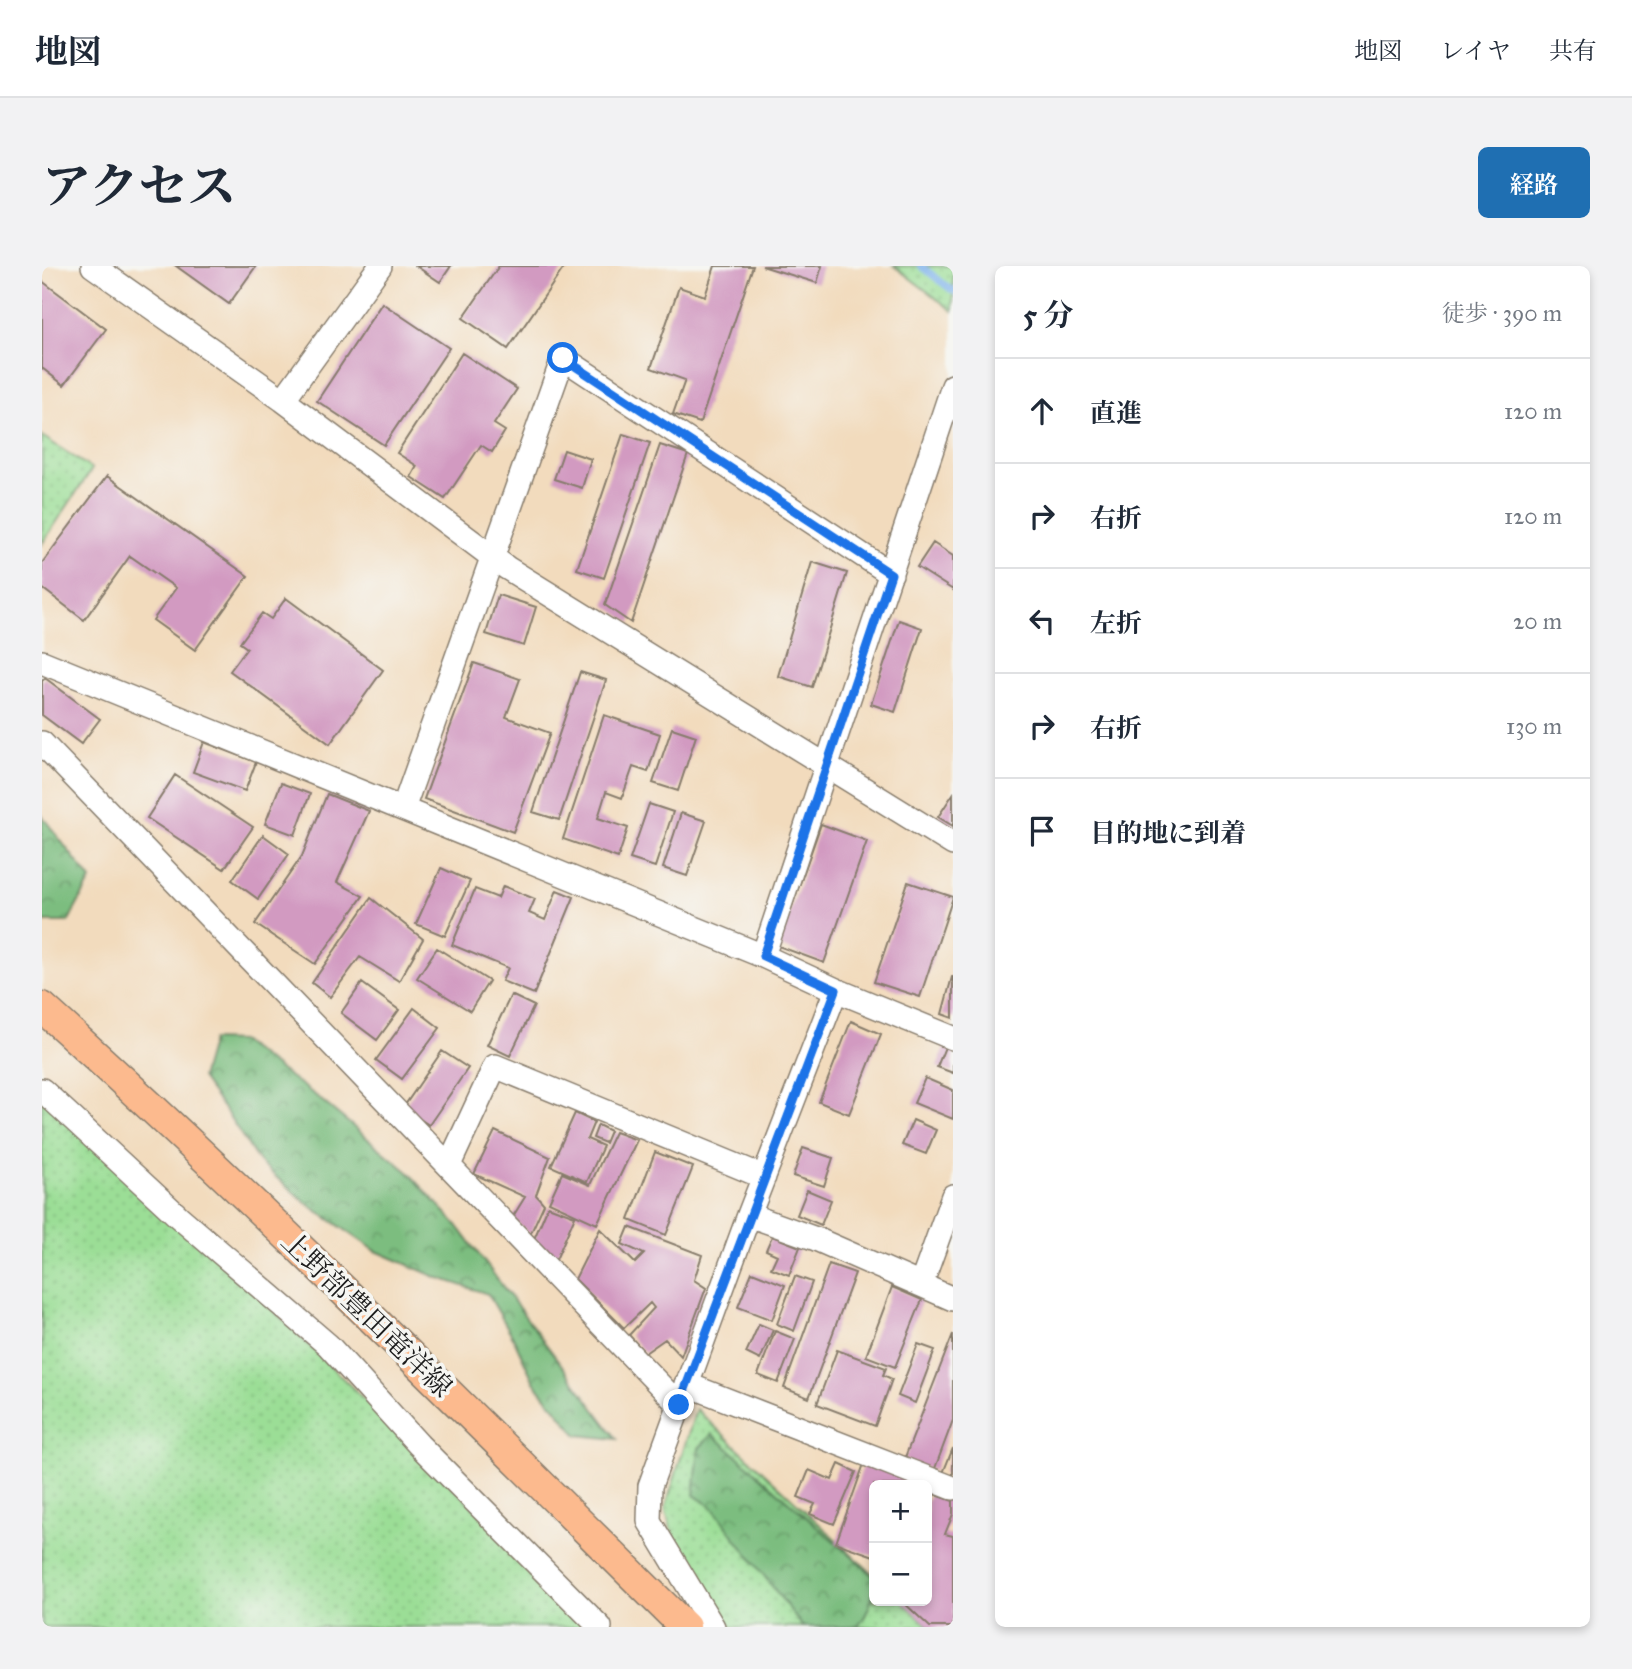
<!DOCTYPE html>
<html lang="ja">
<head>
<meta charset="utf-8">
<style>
	:root { --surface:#fff; --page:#f2f2f3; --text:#1f2937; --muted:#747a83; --line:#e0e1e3; --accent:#1f6fb2 }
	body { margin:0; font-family:"IM FELL Great Primer","Noto Serif JP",serif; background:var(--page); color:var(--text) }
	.controls { position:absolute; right:21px; bottom:21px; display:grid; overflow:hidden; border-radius:10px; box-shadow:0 4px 10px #0003 }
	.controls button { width:63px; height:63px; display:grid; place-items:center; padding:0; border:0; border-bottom:2px solid var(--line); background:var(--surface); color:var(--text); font:35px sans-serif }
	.stop { position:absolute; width:21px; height:21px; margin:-16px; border:5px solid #1a73e8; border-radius:50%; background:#fff }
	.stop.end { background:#1a73e8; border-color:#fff; box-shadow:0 2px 7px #0008 }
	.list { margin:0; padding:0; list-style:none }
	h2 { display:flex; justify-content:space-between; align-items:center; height:91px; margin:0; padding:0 28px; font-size:30px }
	h2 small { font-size:23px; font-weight:400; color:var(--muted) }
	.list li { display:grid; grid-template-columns:46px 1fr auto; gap:21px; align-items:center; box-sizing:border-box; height:105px; padding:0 28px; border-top:2px solid var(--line) }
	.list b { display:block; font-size:26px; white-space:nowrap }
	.list em { font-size:23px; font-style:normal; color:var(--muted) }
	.icon { flex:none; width:38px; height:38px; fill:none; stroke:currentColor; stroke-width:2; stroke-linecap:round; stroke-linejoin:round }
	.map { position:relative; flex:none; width:911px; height:1361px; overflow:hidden; border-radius:10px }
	header { display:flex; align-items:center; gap:42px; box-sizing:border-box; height:98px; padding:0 35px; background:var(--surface); border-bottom:2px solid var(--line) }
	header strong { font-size:33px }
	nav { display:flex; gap:38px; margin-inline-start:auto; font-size:24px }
	.intro { display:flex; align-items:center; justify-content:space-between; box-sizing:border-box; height:168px; padding:0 42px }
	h1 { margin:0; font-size:49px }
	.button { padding:18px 32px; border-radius:10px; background:var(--accent); color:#fff; font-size:24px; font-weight:700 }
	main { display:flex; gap:42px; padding:0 42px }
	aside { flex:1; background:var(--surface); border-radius:10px; box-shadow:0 4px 10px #0003 }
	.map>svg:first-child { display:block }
</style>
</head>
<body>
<header>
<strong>地図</strong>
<nav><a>地図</a><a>レイヤ</a><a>共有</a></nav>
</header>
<div class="intro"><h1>アクセス</h1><a class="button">経路</a></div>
<main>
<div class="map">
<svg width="911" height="1361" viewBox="0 0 911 1361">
	<defs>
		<pattern id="grass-dots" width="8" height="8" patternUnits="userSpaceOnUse" patternTransform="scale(1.75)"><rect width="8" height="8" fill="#9bde96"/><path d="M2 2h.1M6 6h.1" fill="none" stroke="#85be81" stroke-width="1.8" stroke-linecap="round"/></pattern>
		<pattern id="forest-crowns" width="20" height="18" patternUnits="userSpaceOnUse" patternTransform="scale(1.75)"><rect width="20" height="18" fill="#7cbd7f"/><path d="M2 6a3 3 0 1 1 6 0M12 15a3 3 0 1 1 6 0" fill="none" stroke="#659967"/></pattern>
	</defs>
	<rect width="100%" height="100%" fill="#f6f6f2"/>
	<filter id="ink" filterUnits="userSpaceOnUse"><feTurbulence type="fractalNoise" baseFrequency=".0143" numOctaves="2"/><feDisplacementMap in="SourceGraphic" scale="14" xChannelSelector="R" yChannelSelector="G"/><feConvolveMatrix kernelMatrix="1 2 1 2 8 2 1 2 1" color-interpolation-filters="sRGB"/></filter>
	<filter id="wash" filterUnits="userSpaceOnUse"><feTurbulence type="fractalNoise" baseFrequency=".00686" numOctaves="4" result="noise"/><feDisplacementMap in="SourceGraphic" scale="28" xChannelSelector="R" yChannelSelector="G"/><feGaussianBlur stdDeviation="1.57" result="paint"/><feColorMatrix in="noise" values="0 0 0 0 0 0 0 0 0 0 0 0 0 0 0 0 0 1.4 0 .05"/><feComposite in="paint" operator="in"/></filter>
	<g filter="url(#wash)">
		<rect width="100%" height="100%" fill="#f2dbbd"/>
		<path fill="url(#grass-dots)" stroke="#5c7d59" stroke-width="2" d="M 852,0 L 911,0 L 911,45 Z
			M 0,170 L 50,203 L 0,278 Z
			M 0,818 L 555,1361 L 0,1361 Z
			M 654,1143 L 832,1309 L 832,1335 L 860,1335 L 888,1361 L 690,1361 L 637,1290 L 623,1243 Z"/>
		<path fill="url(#forest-crowns)" stroke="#4c6c4e" stroke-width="2" d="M 0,550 L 49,614 L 26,656 L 0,656 Z
			M 170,774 L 198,775 L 273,829 L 366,906 L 414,958 L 575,1173 L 535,1169 L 492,1116 L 471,1071 L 446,1028 L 394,1011 L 334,985 L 264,937 L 217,896 L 187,850 L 159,812 Z
			M 670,1168 L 832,1310 C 832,1328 828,1347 815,1361 L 761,1361 L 670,1241 L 652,1229 L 657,1182 Z"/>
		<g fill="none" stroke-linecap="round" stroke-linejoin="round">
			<path stroke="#7fb3ec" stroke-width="7" d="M 879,0 L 911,25"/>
		</g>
		<g id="blocks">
			<path fill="#d29ac1" d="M 134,0 L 214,0 L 187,38 Z
				M 374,0 L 409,0 L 398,16 Z
				M 457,0 L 523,0 L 466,83 L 421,52 Z
				M 673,0 L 711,0 L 658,157 L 631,148 L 643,114 L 609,102 L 637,21 L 663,30 Z
				M 720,0 L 780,0 L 775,17 Z
				M 0,15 L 64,63 L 22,119 L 0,102 Z
				M 340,37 L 407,82 L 342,179 L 275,135 Z
				M 420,87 L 475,123 L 452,158 L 463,165 L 450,186 L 439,179 L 403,233 L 369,211 L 375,200 L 355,187 Z
				M 581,168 L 608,177 L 562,312 L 535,303 Z
				M 618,179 L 646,188 L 589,357 L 563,339 Z
				M 522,184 L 549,193 L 540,222 L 512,213 Z
				M 65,210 L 206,310 L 153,384 L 111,354 L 134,322 L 88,290 L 42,354 L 0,322 L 0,297 Z
				M 891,277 L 911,290 L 911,324 L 875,301 Z
				M 770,296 L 805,307 L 770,421 L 736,410 Z
				M 456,329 L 494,341 L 482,380 L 444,368 Z
				M 244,332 L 341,404 L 288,478 L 188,405 L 205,382 L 198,377 L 220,347 L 229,353 Z
				M 857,354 L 880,362 L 853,446 L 829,438 Z
				M 432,397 L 478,413 L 464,451 L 508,467 L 471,566 L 382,533 Z
				M 538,406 L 564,414 L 517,554 L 491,546 Z
				M 3,412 L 58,453 L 39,478 L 0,449 L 0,415 Z
				M 562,449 L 618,468 L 606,506 L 591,501 L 580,532 L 564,526 L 556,552 L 586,562 L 576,592 L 521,573 Z
				M 630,462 L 654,470 L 636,525 L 611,517 Z
				M 162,476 L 214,496 L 203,525 L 151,506 Z
				M 133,509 L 211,561 L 182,603 L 105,552 Z
				M 239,517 L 268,528 L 253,569 L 223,558 Z
				M 285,528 L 327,545 L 295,616 L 321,630 L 273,698 L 213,658 L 260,590 Z
				M 911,528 L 911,560 L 896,551 Z
				M 607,538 L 631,546 L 613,601 L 588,593 Z
				M 639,547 L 664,555 L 645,610 L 621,602 Z
				M 779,558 L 825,575 L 782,697 L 736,680 Z
				M 221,569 L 247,588 L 216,633 L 190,614 Z
				M 399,602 L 428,615 L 403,670 L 374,658 Z
				M 866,616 L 911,631 L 878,731 L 832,716 Z
				M 461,620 L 493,633 L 487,647 L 503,654 L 515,624 L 532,631 L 492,728 L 460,715 L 466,702 L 410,679 L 433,623 L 456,632 Z
				M 329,632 L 381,673 L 357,715 L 318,691 L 288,731 L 270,717 Z
				M 395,682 L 447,715 L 428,745 L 375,712 Z
				M 910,711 L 911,711 L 911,752 L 900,748 Z
				M 320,717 L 357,744 L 335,774 L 299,747 Z
				M 469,729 L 492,740 L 468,790 L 445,779 Z
				M 372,742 L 398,762 L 360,813 L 334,794 Z
				M 809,755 L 839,768 L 807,848 L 777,836 Z
				M 905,776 L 911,779 L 911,807 L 895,801 Z
				M 400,785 L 426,802 L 387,859 L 361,842 Z
				M 883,812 L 911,824 L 911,853 L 872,837 Z
				M 533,847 L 552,856 L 545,873 L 561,880 L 545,916 L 509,900 Z
				M 871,854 L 894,864 L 884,888 L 860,879 Z
				M 556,859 L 568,865 L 563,877 L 551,872 Z
				M 453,865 L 508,891 L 494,929 L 502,938 L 488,969 L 470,952 L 483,931 L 432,908 Z
				M 573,866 L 595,874 L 555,958 L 507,936 L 520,907 L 548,919 Z
				M 761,882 L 791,892 L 782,920 L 751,910 Z
				M 613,886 L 651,901 L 624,969 L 587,954 Z
				M 765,924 L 789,934 L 779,959 L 755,949 Z
				M 506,940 L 533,950 L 513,996 L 492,973 Z
				M 587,961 L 660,989 L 652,1014 L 664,1022 L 639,1090 L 623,1073 L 603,1087 L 587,1069 L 612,1042 L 608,1037 L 582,1062 L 533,1013 L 558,963 L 593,997 L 602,988 L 580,978 Z
				M 730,970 L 758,981 L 747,1009 L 729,1002 L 735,989 L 724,984 Z
				M 787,998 L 813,1007 L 767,1132 L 742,1122 Z
				M 710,1006 L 743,1019 L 730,1054 L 696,1041 Z
				M 753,1010 L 770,1016 L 752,1065 L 735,1058 Z
				M 850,1021 L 880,1034 L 853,1101 L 824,1090 Z
				M 717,1058 L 731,1064 L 718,1094 L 704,1087 Z
				M 733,1065 L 753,1073 L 736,1117 L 716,1109 Z
				M 911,1068 L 911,1154 L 892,1205 L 862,1194 Z
				M 876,1078 L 893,1084 L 873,1137 L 856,1130 Z
				M 795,1084 L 844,1102 L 841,1109 L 850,1113 L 833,1160 L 775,1138 Z
				M 911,1182 L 911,1211 L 901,1207 Z
				M 823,1195 L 874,1213 L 872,1219 L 832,1219 L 832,1290 L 794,1277 Z
				M 797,1198 L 814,1206 L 792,1258 L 768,1248 L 773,1238 L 756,1231 L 767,1204 L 790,1214 Z
				M 889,1227 L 911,1235 L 911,1248 L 903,1268 L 911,1270 L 911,1361 L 888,1361 L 860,1335 L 885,1335 L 885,1235 Z"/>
		</g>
	</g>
	<g filter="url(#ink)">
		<use href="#blocks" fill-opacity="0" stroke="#877c6c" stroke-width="2"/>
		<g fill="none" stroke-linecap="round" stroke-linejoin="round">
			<g stroke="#877c6c" stroke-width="26">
				<path id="minor" d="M 51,0 L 241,134 L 465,302 L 911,578
					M 911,120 L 721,690 L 794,724 L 911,772
					M 241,134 L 338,0
					M 0,396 L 721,690
					M 0,477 L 637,1139
					M 361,543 L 521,92 L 849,308
					M 0,824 L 137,951 L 286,1079 L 377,1179 L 558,1361
					M 407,899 L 453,800 L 722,911
					M 707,949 L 774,973 L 911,1033
					M 879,1019 L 911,930
					M 644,1118 L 911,1222
					M 671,1361 L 607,1255 L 608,1220 L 707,949 L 794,724"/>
			</g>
			<g stroke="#877c6c" stroke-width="33">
				<path id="major" d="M 0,741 C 221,940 431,1152 643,1361"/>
			</g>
			<use href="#minor" stroke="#fff" stroke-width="23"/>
			<use href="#major" stroke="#fcba8e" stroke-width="30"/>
		</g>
	</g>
	<g fill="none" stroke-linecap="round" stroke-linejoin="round" filter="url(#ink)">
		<path stroke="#1a73e8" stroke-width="9" d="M 521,92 L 849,308 L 721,690 L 794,724 L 637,1139"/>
	</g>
	<g text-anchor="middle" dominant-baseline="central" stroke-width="7" stroke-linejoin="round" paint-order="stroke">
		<g font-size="28" fill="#1c1c1c" stroke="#f6f6f2">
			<text transform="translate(325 1048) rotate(44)">上野部豊田竜洋線</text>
		</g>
	</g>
</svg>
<div class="controls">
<button>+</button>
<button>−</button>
</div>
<div class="stop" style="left:521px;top:92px"></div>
<div class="stop end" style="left:637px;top:1139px"></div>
</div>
<aside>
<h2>5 分<small>徒歩 · 390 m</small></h2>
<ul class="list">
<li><svg class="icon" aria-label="ahead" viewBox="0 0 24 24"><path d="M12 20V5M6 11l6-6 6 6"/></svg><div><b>直進</b></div><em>120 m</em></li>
<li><svg class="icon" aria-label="right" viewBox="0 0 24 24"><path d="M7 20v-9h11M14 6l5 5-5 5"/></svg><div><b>右折</b></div><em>120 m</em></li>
<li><svg class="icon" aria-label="left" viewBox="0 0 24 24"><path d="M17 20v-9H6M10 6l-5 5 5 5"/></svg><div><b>左折</b></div><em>20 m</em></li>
<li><svg class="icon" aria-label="right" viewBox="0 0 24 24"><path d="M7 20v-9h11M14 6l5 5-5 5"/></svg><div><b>右折</b></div><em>130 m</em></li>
<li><svg class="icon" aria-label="arrive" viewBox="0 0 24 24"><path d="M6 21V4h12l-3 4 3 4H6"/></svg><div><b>目的地に到着</b></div></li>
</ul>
</aside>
</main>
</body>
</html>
